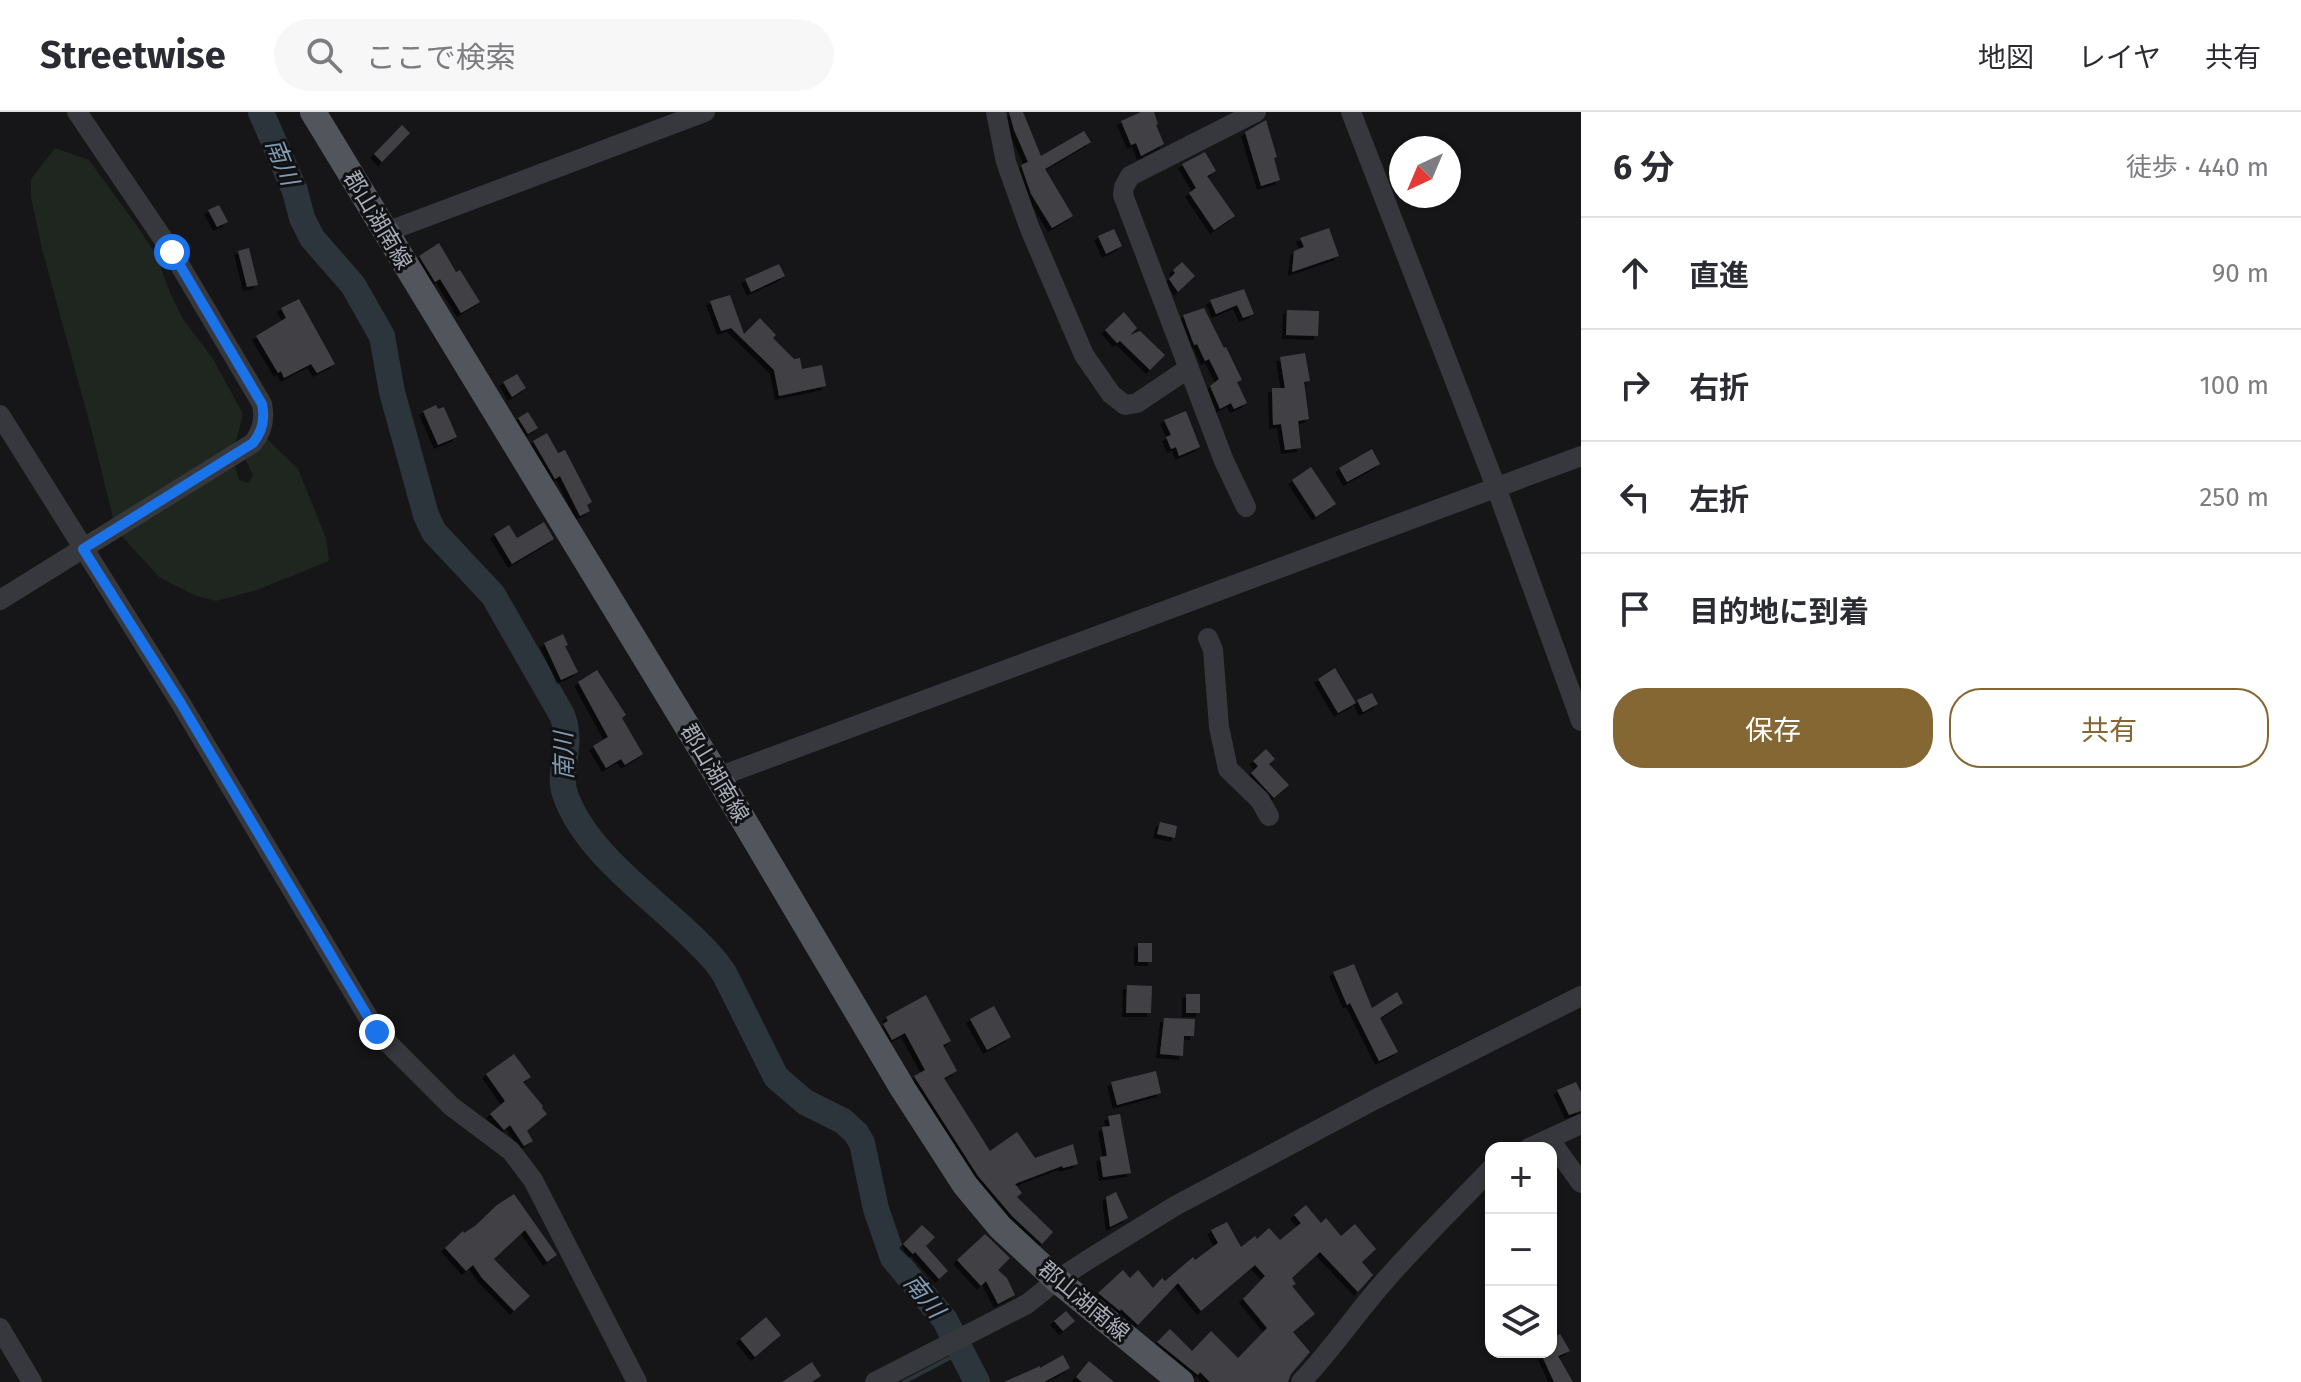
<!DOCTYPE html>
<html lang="ja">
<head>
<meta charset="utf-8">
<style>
	:root { --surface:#fff; --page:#f7f7f7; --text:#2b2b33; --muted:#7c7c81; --line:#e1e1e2; --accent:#856733 }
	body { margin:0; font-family:"Fira Sans","Noto Sans JP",sans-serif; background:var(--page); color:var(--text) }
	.controls { position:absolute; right:24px; bottom:24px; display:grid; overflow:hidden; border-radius:16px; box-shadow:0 2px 6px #0004 }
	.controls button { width:72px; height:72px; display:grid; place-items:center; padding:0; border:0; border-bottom:2px solid var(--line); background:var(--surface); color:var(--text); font:40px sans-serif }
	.compass { position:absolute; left:1389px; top:24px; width:72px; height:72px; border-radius:50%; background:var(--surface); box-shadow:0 2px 6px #0004; rotate:224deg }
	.stop { position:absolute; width:24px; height:24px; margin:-18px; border:6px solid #1a73e8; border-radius:50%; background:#fff }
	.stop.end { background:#1a73e8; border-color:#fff; box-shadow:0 2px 8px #0008 }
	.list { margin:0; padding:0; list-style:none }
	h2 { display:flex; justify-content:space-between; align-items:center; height:104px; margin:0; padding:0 32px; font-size:34px }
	h2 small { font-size:26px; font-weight:400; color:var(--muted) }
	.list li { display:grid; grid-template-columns:52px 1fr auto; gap:24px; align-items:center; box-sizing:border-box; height:112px; padding:0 32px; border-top:2px solid var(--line) }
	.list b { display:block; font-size:30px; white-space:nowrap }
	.list em { font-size:26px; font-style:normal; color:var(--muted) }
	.actions { display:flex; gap:16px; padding:24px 32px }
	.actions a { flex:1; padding:18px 0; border:2px solid var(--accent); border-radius:32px; text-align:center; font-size:28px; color:var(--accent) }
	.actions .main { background:var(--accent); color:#fff }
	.icon { flex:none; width:44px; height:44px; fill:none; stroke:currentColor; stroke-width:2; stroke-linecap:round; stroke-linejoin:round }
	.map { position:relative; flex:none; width:1581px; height:1270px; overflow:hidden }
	header { display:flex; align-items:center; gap:48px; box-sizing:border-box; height:112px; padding:0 40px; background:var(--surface); border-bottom:2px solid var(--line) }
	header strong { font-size:38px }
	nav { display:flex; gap:44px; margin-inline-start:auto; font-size:28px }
	.search { width:560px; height:72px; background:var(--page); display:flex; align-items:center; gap:20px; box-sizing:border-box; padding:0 28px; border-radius:44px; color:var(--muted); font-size:30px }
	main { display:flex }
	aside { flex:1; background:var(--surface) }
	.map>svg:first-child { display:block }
</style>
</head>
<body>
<header>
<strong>Streetwise</strong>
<div class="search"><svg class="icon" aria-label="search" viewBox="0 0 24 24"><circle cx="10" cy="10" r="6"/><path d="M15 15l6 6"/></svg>ここで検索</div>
<nav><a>地図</a><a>レイヤ</a><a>共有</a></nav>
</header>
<main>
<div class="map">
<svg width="1581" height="1270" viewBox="0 0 1581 1270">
	<defs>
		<filter id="shadow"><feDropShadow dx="-4" dy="4" stdDeviation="0" flood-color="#0009"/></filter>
	</defs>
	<rect width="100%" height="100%" fill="#161618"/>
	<path fill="#1e261f" d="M 55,36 L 89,48 L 137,114 L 157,144 L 168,176 L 183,207 L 213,247 L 243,302 L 232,345 L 239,368 L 249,371 L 253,363 L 243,342 L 266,326 L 298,357 L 326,426 L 329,449 L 257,478 L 216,489 L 194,483 L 159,465 L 116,418 L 91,316 L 42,137 L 31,85 L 31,67 Z"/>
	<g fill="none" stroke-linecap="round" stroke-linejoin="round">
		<path stroke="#2c353c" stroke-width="4" d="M 904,1270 L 963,1239"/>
		<path stroke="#2c353c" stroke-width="26" d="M 261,0 L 295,79 L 302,106 L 312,126 L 353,173 L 382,224 L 392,280 L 426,403 L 434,420 L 493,483 L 562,603 C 574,633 557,659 565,682 C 588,749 672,797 716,850 L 724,861 L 776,965 L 805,990 L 843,1009 L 856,1021 L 862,1031 L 876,1097 L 893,1146 L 945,1208 L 977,1270"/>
	</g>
	<path fill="#404145" filter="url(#shadow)" d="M 1009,0 L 1023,0 L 1041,44 L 1084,19 L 1091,30 L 1045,57 L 1073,104 L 1052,116 L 1031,82 L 1021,53 L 1028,50 L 1014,18 Z
		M 1141,0 L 1154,0 L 1158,12 L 1156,13 L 1164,32 L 1141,44 L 1136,31 L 1131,33 L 1121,9 Z
		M 1266,8 L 1277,45 L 1274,46 L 1280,68 L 1261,74 L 1245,20 Z
		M 402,13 L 410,21 L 382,50 L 374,42 Z
		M 1205,40 L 1216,59 L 1207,64 L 1235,104 L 1214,118 L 1189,81 L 1196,76 L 1182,52 Z
		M 219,93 L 228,110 L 217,115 L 208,98 Z
		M 1329,116 L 1339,144 L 1292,160 L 1294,139 L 1304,135 L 1300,126 Z
		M 1114,117 L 1122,134 L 1106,142 L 1098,124 Z
		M 439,131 L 456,160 L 460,158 L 480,190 L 461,201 L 440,167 L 435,170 L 419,144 Z
		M 249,136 L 258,173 L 247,175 L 238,139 Z
		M 1182,150 L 1195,164 L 1178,180 L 1169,167 L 1175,161 L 1173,158 Z
		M 779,152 L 785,164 L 751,180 L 745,167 Z
		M 1244,177 L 1254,202 L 1243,206 L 1237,193 L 1216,202 L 1210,188 Z
		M 730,183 L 744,222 L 760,206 L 776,223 L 773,226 L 794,247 L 800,246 L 802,257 L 822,253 L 826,274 L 779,284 L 774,258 L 731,216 L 721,219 L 710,189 Z
		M 299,187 L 335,252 L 317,261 L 311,252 L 284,266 L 281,259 L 278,261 L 256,224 L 286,206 L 281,196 Z
		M 1204,196 L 1224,236 L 1226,235 L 1242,268 L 1237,270 L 1247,291 L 1234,297 L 1231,291 L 1220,297 L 1210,274 L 1219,267 L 1209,247 L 1205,249 L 1197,232 L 1194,233 L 1183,203 Z
		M 1287,198 L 1319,199 L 1318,224 L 1286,223 Z
		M 1124,200 L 1137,216 L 1130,223 L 1140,219 L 1165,243 L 1150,258 L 1120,229 L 1117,231 L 1105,218 Z
		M 1305,241 L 1310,269 L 1304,270 L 1309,307 L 1298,309 L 1301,336 L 1285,338 L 1281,312 L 1273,313 L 1272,276 L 1285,276 L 1280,245 Z
		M 517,262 L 526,276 L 512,285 L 503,270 Z
		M 436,293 L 438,297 L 444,295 L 457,325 L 438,333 L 423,299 Z
		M 1186,299 L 1200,335 L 1179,344 L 1176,335 L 1171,337 L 1166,325 L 1171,323 L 1164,308 Z
		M 528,300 L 538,316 L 528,322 L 518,306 Z
		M 547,321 L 558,341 L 565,338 L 592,390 L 587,393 L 590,399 L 580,404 L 560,364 L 555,367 L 533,329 Z
		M 1372,337 L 1380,352 L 1347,370 L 1339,356 Z
		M 1311,355 L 1336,392 L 1316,405 L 1292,368 Z
		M 544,410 L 554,427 L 512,452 L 494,422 L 509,413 L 517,426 Z
		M 563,522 L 568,533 L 565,534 L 578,560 L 561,568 L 544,531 Z
		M 1335,556 L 1356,591 L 1338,601 L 1318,567 Z
		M 597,558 L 626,603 L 622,606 L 643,642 L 625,653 L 621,647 L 606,656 L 593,634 L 608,625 L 578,570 Z
		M 1372,581 L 1378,592 L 1363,600 L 1357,588 Z
		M 1266,637 L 1275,647 L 1269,652 L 1289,673 L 1274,686 L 1251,661 L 1258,654 L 1253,649 Z
		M 1160,710 L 1177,714 L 1175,726 L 1157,722 Z
		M 1138,831 L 1152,831 L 1152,850 L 1138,850 Z
		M 1354,852 L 1372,896 L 1397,880 L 1403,891 L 1380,906 L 1398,940 L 1379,949 L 1350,891 L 1347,893 L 1333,860 Z
		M 1127,873 L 1152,874 L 1151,901 L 1126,901 Z
		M 1186,882 L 1200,882 L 1200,901 L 1186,901 Z
		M 926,883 L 951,929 L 943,933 L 957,959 L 944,966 L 990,1039 L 1017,1020 L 1035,1046 L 1073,1032 L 1078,1052 L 1063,1056 L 1062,1054 L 1015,1072 L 1022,1081 L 1017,1085 L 1053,1120 L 1042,1132 L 1012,1104 L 978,1064 L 917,969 L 914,964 L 925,958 L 905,921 L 892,928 L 883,912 L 888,909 L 886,905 Z
		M 994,894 L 1011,925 L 987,938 L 970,907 Z
		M 1164,906 L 1195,907 L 1194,924 L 1184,924 L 1183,944 L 1160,942 Z
		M 514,942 L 531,965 L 523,970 L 543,994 L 542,996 L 547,1002 L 527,1019 L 533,1029 L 524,1034 L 510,1013 L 504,1018 L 490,1002 L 505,989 L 486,962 Z
		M 1156,959 L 1161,981 L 1117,993 L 1111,970 Z
		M 1576,970 L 1581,980 L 1581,999 L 1569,1003 L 1557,978 Z
		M 1120,1002 L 1131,1061 L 1103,1065 L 1100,1045 L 1107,1044 L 1102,1015 L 1110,1014 L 1108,1004 Z
		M 1116,1080 L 1128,1106 L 1110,1115 L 1106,1085 Z
		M 514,1082 L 557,1143 L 547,1150 L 525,1118 L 494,1147 L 530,1184 L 514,1199 L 482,1166 L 473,1153 L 466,1159 L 445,1136 L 463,1119 L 464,1121 L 475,1114 L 497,1093 Z
		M 1306,1093 L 1321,1111 L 1326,1106 L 1341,1124 L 1355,1112 L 1376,1137 L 1362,1150 L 1373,1163 L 1358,1180 L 1320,1140 L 1292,1166 L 1296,1172 L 1292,1174 L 1315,1202 L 1293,1220 L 1310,1240 L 1291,1262 L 1288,1270 L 1210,1270 L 1200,1260 L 1198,1263 L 1157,1230 L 1170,1217 L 1192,1239 L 1211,1219 L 1238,1246 L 1267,1216 L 1243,1187 L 1265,1164 L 1255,1153 L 1201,1199 L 1178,1171 L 1138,1213 L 1121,1197 L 1120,1199 L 1098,1181 L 1123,1158 L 1130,1166 L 1138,1158 L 1153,1176 L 1162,1166 L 1165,1169 L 1193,1145 L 1195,1148 L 1218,1131 L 1211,1118 L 1227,1110 L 1241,1135 L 1255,1124 L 1257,1127 L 1269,1116 L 1280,1128 L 1301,1111 L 1294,1103 Z
		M 922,1113 L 935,1125 L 926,1134 L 948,1159 L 939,1167 L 915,1140 L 913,1142 L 903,1132 Z
		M 985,1122 L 1010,1146 L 998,1158 L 1007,1166 L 1015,1183 L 998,1192 L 986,1169 L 981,1174 L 957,1148 Z
		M 1066,1199 L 1075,1209 L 1063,1219 L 1054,1209 Z
		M 766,1205 L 781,1223 L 755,1245 L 740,1227 Z
		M 1560,1222 L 1570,1239 L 1558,1244 L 1573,1270 L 1554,1270 L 1542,1244 L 1551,1240 L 1551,1226 Z
		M 1063,1243 L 1070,1256 L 1044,1270 L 1004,1270 L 1040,1254 L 1040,1256 Z
		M 1089,1249 L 1114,1270 L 1082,1270 L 1076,1265 Z
		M 812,1250 L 821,1264 L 812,1270 L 782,1270 Z"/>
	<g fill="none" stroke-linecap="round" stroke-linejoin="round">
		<path stroke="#37383d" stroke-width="20" d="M 996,0 L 1006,50 L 1030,117 L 1084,243 L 1111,282 L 1125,293 L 1137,291 L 1189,256
			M 1351,0 L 1496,375 L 1581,609
			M 386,120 L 705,0
			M 0,303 L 180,590 L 377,920 L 451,994 L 511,1039 L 533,1068 L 637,1270
			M 1246,395 L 1224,349 L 1123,83 L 1124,75 L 1130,64 L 1256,0
			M 0,488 L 253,331 C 262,320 265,306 262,292 L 172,140 L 77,0
			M 1208,526 L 1213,538 L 1219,615 L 1228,657 L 1260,688 L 1269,704
			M 718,665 L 1581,344
			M 1550,1028 L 1581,1071
			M 1529,1036 L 1581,1012
			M 0,1216 L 32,1270
			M 875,1270 L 1027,1192 L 1057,1168 L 1086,1149 L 1175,1094 L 1374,988 L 1581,884
			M 1301,1270 C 1327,1243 1348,1213 1372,1184 C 1409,1139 1451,1099 1491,1057"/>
		<path stroke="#53555c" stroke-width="26" d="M 313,0 L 718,665 L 903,977 L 965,1073 L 1000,1115 L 1057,1168 L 1181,1270"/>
	</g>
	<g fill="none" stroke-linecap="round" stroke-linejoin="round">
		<path stroke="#1a73e8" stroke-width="10" d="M 172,140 L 262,292 C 265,306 262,320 253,331 L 83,437 L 180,590 L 377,920"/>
	</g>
	<g text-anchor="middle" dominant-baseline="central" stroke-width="6" stroke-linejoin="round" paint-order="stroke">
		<g font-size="22" fill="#a8adb8" stroke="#111113">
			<text transform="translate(378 108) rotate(59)">郡山湖南線</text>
			<text transform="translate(715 661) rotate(59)">郡山湖南線</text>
			<text transform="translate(1084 1189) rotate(40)">郡山湖南線</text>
		</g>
		<g font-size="24" font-style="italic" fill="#7f9bb3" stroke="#111113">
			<text transform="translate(282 50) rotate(68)">南川</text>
			<text transform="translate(564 644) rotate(-91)">南川</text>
			<text transform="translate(924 1184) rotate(51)">南川</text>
		</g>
	</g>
</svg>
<div class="controls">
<button>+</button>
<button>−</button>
<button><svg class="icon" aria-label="layers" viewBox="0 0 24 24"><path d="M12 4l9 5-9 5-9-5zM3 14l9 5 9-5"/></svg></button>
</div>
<svg class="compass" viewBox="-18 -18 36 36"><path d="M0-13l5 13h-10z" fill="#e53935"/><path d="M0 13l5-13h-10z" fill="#7c7c81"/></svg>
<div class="stop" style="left:172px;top:140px"></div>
<div class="stop end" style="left:377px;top:920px"></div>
</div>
<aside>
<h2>6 分<small>徒歩 · 440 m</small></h2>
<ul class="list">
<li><svg class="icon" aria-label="ahead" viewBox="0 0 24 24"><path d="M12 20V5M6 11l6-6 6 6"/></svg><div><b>直進</b></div><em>90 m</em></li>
<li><svg class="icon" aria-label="right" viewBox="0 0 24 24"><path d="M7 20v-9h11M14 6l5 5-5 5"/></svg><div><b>右折</b></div><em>100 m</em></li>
<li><svg class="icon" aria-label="left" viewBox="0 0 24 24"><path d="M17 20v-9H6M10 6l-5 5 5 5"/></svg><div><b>左折</b></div><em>250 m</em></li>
<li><svg class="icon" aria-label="arrive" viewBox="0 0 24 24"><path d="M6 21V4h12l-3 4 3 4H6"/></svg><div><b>目的地に到着</b></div></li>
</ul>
<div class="actions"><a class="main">保存</a><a>共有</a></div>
</aside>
</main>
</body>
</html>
